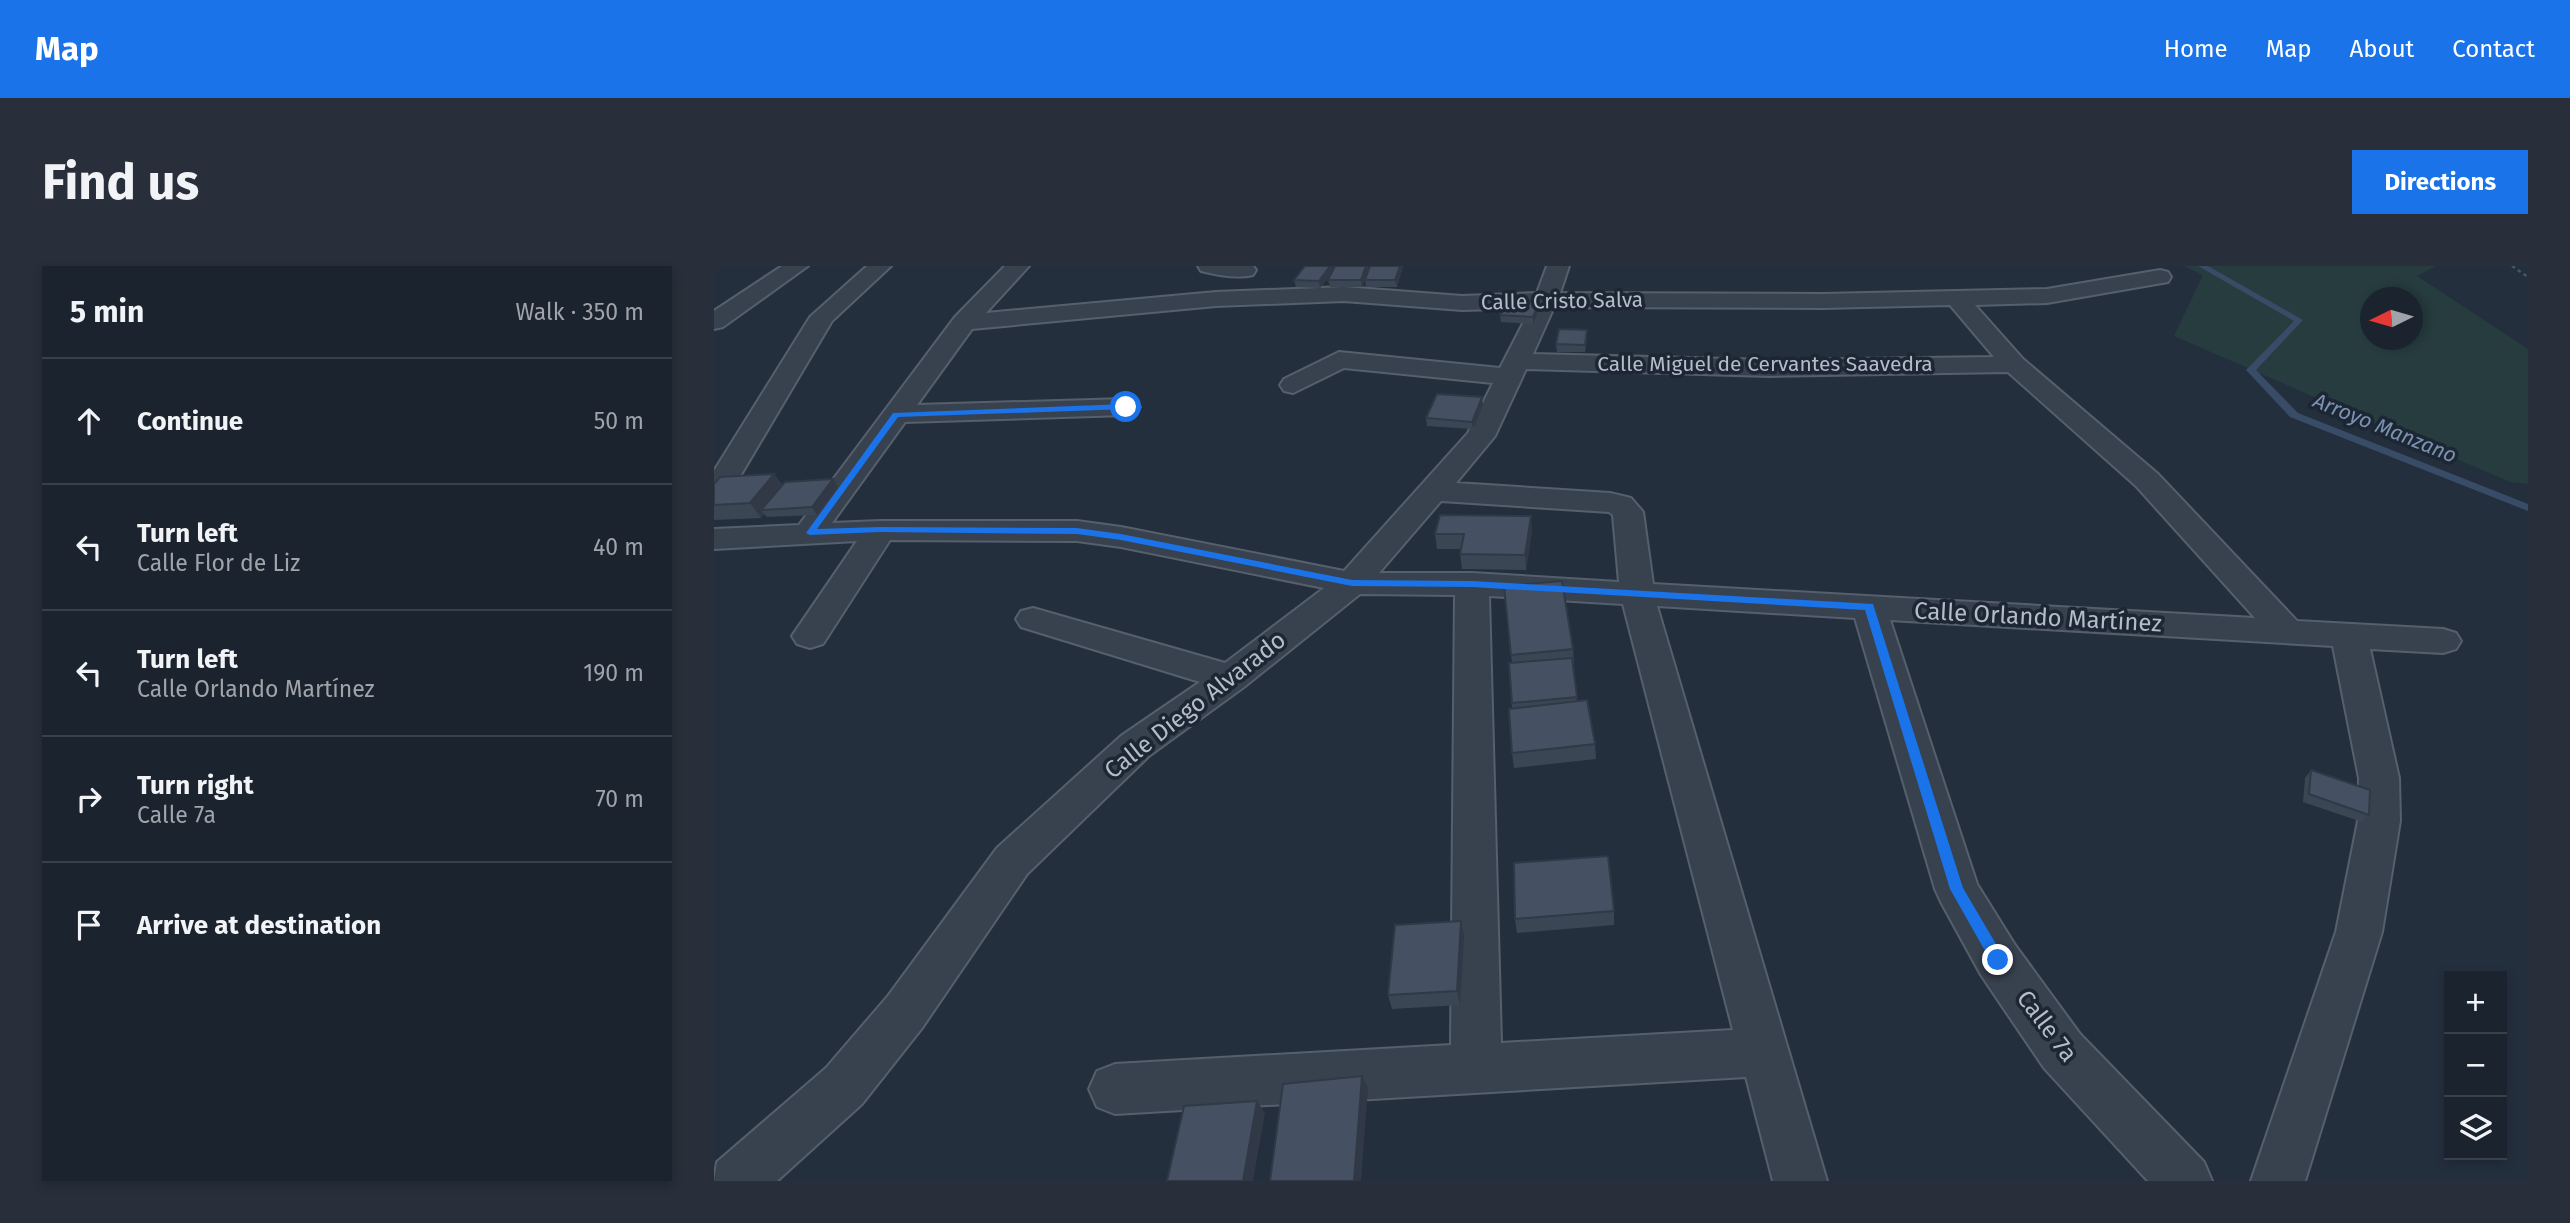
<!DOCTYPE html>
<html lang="en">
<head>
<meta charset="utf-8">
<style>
	:root { --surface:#1b232e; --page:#282f3a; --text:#f1f3f6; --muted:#a0a4aa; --line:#39404a; --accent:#1a73e8 }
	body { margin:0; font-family:"Fira Sans",sans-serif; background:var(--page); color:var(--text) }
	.controls { position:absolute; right:21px; bottom:21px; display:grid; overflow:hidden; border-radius:0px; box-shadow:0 4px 10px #0003 }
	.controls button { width:63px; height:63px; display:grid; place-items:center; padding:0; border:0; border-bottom:2px solid var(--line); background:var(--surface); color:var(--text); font:35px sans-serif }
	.compass { position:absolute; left:1646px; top:21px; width:63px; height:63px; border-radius:50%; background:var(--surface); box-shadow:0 4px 10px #0003; rotate:265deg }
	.stop { position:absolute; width:21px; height:21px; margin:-16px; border:5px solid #1a73e8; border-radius:50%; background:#fff }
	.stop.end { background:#1a73e8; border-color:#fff; box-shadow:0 2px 7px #0008 }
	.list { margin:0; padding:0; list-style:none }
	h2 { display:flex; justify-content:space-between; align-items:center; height:91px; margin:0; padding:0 28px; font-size:30px }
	h2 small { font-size:23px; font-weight:400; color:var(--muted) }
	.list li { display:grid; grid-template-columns:46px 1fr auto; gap:21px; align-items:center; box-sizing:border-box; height:126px; padding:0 28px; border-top:2px solid var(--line) }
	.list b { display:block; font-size:26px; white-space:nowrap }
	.list p { margin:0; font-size:23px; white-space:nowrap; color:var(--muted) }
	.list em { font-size:23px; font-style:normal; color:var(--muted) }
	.icon { flex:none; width:38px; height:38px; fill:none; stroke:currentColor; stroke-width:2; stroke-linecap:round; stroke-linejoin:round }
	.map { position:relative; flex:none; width:1814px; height:915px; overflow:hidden; border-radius:0px }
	header { display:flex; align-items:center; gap:42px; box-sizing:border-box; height:98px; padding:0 35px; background:var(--accent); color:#fff }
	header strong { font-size:33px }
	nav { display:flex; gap:38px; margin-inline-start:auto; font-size:24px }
	.intro { display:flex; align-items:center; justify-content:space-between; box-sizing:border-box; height:168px; padding:0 42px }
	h1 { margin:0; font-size:49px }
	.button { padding:18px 32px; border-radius:0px; background:var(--accent); color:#fff; font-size:24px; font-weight:700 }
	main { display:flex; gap:42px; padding:0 42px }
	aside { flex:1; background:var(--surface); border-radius:0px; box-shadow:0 4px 10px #0003 }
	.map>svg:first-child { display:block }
</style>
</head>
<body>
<header>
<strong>Map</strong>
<nav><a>Home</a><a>Map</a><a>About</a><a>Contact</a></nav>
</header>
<div class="intro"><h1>Find us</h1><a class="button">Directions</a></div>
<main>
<aside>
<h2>5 min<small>Walk · 350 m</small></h2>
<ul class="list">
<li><svg class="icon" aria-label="ahead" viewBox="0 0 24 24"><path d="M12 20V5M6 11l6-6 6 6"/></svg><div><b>Continue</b></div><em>50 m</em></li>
<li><svg class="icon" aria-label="left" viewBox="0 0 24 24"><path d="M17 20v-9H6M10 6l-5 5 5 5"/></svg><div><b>Turn left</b><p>Calle Flor de Liz</p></div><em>40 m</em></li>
<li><svg class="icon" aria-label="left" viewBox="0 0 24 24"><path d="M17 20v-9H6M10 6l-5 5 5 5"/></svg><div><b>Turn left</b><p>Calle Orlando Martínez</p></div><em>190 m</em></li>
<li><svg class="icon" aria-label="right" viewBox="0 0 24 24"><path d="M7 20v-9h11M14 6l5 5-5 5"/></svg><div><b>Turn right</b><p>Calle 7a</p></div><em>70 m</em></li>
<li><svg class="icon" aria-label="arrive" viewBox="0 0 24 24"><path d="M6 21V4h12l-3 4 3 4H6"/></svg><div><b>Arrive at destination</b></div></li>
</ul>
</aside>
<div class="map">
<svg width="1814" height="915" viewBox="0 0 1814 915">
	<rect width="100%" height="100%" fill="#242f3e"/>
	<path fill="#263c3f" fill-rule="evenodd" d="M 1470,0 L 1722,0 L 1703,10 L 1814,83 L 1814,218 L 1796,216 L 1460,70 L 1489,9 ZM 1657,32 L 1699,32 L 1699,74 L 1657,74 Z"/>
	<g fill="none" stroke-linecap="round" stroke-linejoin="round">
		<path fill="#394c67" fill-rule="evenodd" d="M 1484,0 L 1494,0 L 1589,54 L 1542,104 L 1584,147 L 1814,238 L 1814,245 L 1576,151 L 1532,104 L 1580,55 Z"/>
		<g stroke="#565f6c" stroke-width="4">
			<path id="minor" d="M 68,0 L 94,0 L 9,61 L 0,63 L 0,45 Z
				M 153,0 L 177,0 L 118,55 L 15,229 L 11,235 L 0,238 L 0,205 L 96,51 Z
				M 291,0 L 315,0 L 272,47 L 502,26 L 630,21 L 748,30 L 823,27 L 833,0 L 855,0 L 846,27 L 1109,28 L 1333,23 L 1446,4 L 1454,6 L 1457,11 L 1454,16 L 1333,37 L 1261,39 L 1309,93 L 1444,208 L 1583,355 L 1729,363 L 1742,367 L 1747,375 L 1742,383 L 1729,387 L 1656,383 L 1685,512 L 1686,555 L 1668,666 L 1591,915 L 1537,915 L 1622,666 L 1644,555 L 1645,512 L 1619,380 L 1176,354 L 1263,618 L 1301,679 L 1366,768 L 1490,896 L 1498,915 L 1434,915 L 1330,802 L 1267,709 L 1227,636 L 1221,623 L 1141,352 L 943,340 L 1113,915 L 1059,915 L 1032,811 L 401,848 L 383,841 L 375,823 L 383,805 L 401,798 L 737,779 L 741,329 L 646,328 L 530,421 L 435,490 L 313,608 L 208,762 L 148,838 L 63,915 L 0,915 L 3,896 L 112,802 L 174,730 L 283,582 L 407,470 L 486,416 L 307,361 L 302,353 L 307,345 L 319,342 L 511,397 L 610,322 L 407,281 L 363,275 L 176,274 L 109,378 L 96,382 L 83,378 L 78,370 L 143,275 L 0,283 L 0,263 L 85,259 L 241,51 ZM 630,35 L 748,44 L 817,42 L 786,102 L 625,86 L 570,113 L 566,119 L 570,125 L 579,127 L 630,102 L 779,117 L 754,167 L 630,305 L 407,261 L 363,255 L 166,255 L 118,257 L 191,156 L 412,149 L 422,147 L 426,141 L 422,135 L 412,133 L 203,139 L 258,63 L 502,40 ZM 1236,39 L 1280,91 L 1056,94 L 819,88 L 840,41 L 1109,42 ZM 812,103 L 1056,110 L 1294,106 L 1422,220 L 1541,352 L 939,318 L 929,246 L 917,232 L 896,227 L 742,217 L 781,170 ZM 727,235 L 895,246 L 899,249 L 905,316 L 758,307 L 665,307 ZM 775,330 L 909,338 L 1019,764 L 787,777 Z
				M 484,0 L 539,0 L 542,4 L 539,9 C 523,13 503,9 487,5 Z"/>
		</g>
		<path stroke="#44595c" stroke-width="2.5" stroke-dasharray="3.5 3.5" stroke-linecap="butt" d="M 1798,0 L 1814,11"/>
		<use href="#minor" fill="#38414e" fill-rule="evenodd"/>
	</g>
	<path fill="#3b4654" d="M 591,0 L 618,0 L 619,4 L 655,4 L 656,0 L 689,0 L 683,21 L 652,21 L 651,14 L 653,9 L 648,21 L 616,21 L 614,14 L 619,5 L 606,22 L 582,21 L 580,14 Z
		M 825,43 L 819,58 L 787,56 L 786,49 Z
		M 873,71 L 871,86 L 843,86 L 842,78 Z
		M 769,139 L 759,163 L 713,160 L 712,152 Z
		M 60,208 L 68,219 L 124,221 L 103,249 L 53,251 L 50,248 L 47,252 L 0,254 L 0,218 Z
		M 818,265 L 812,304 L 748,303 L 746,288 L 747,283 L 723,283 L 721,268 Z
		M 790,320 L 859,383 L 860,398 L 859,398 L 863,435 L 881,478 L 882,493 L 800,502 L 798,487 L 798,442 L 795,397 L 798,397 Z
		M 1597,504 L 1655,549 L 1648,556 L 1589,536 L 1591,512 Z
		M 900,645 L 900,659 L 803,667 L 801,653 Z
		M 750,670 L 746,739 L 678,743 L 674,729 Z"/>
	<path fill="#303945" d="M 616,0 L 618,0 L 619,4 L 606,22 L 605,15 Z
		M 652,0 L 654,0 L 655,4 L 648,21 L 647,14 Z
		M 686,0 L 689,0 L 683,21 L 681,14 Z
		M 825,36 L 825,43 L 819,58 L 819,51 Z
		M 768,131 L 769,139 L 759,163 L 758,156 Z
		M 60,208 L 70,223 L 47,244 L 50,248 L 47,252 L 36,237 Z
		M 119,213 L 124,221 L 103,249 L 98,241 Z
		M 817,250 L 818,265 L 812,304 L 811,289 Z
		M 747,655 L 750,670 L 746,739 L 743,725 Z
		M 648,810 L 654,822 L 647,915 L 640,915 Z
		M 543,835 L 551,847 L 539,915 L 529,915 Z"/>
	<path fill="#455162" stroke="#303945" stroke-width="2" d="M 591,0 L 616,0 L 605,15 L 580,14 Z
		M 621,0 L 652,0 L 647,14 L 614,14 Z
		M 656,0 L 686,0 L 681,14 L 651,14 Z
		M 794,34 L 825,36 L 819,51 L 786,49 Z
		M 845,63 L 873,64 L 871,79 L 842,78 Z
		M 723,128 L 768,131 L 758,156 L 712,152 Z
		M 60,208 L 36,237 L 0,239 L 0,218 L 6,211 Z
		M 119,213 L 98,241 L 47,244 L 71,216 Z
		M 726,249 L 817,250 L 811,289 L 746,288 L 750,268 L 721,268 Z
		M 848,315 L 859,383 L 797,389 L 790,320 Z
		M 858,392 L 863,431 L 798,437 L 795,397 Z
		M 873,434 L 881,478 L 798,487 L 795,443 Z
		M 1597,504 L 1656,524 L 1655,549 L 1595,528 Z
		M 894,590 L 900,645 L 801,653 L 800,597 Z
		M 747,655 L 743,725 L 674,729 L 681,659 Z
		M 648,810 L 640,915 L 556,915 L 569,818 Z
		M 543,835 L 529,915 L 453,915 L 470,840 Z"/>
	<path fill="#1a73e8" d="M 412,138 L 415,143 L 184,151 L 103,263 L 166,261 L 363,262 L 407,268 L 638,314 L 758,315 L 1159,338 L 1249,622 L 1289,690 L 1289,699 L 1279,699 L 1236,623 L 1151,344 L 758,321 L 638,320 L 407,274 L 363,268 L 166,266 L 96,269 L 92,267 L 179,147 Z"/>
	<g text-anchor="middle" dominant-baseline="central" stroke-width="7" stroke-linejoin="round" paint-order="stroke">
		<g font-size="21" fill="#b4bcc9" stroke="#1d2633">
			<text transform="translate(848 35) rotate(-1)">Calle Cristo Salva</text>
			<text x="1051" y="98">Calle Miguel de Cervantes Saavedra</text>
		</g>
		<g font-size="21" font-style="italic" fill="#7c92b1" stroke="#1d2633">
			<text transform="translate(1671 162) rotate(22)">Arroyo Manzano</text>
		</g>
		<g font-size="24" fill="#b4bcc9" stroke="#1d2633">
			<text transform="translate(1324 351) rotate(3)">Calle Orlando Martínez</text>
			<text transform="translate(481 439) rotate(-38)">Calle Diego Alvarado</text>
			<text transform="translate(1333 760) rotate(53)">Calle 7a</text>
		</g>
	</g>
</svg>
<div class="controls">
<button>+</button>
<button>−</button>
<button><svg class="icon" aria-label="layers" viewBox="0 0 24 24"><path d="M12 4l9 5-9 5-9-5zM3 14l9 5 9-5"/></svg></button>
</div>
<svg class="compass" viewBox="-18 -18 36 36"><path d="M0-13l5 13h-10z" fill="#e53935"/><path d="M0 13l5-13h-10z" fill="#a0a4aa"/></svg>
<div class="stop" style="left:412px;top:141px"></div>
<div class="stop end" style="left:1284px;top:694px"></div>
</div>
</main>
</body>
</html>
